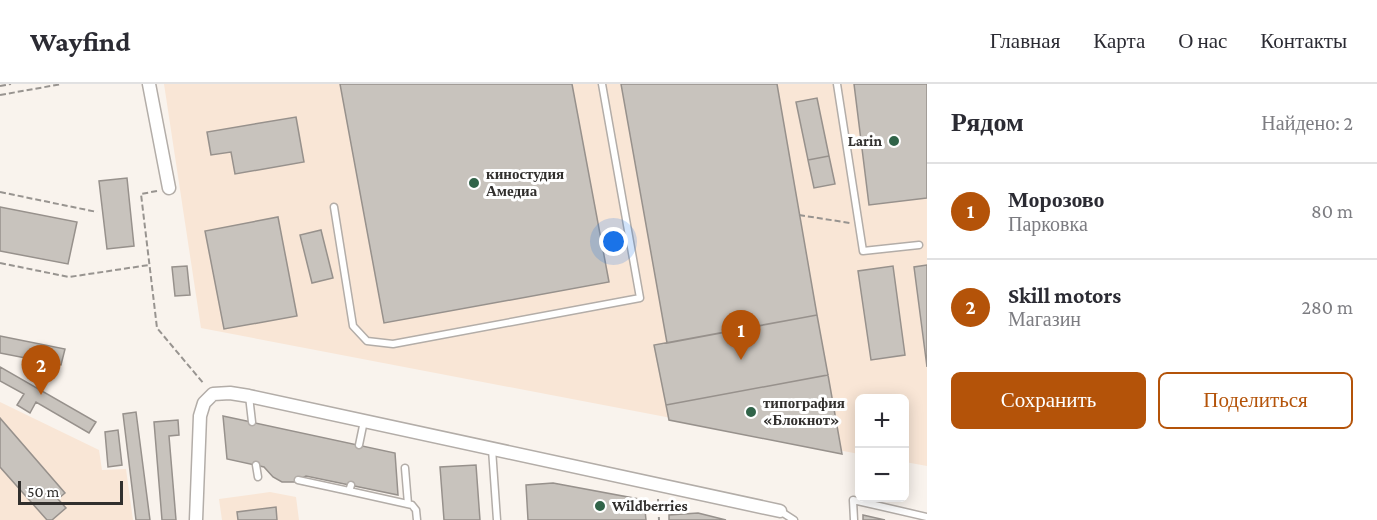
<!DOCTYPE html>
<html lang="ru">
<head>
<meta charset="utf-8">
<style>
	:root { --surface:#fff; --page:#f2f2f3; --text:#2b2b33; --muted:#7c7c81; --line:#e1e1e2; --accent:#b45309 }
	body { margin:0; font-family:"Crimson Pro",serif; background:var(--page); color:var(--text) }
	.controls { position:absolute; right:18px; bottom:18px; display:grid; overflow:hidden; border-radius:9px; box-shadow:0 3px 15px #0003 }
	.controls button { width:54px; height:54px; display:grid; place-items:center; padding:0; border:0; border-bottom:2px solid var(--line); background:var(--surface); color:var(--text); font:30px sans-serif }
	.scale { position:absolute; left:18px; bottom:15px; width:105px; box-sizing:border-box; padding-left:6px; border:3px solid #312f2d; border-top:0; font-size:16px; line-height:21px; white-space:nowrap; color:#312f2d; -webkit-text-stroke:4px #fff; paint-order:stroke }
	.you { position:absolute; left:614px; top:158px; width:21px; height:21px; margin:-15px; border:4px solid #fff; border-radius:50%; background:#1a73e8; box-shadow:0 0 0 9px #1a73e833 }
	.badge { display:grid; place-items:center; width:39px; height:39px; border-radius:50%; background:var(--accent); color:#fff; font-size:20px; font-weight:700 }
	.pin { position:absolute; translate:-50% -50px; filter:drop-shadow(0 2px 3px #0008) }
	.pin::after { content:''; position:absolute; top:32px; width:21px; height:18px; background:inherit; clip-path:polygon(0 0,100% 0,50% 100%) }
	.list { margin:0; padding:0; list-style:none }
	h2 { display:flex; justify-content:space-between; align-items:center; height:78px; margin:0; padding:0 24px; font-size:26px }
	h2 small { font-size:20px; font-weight:400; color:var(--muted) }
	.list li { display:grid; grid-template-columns:39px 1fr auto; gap:18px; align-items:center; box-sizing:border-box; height:96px; padding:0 24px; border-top:2px solid var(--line) }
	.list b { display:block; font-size:22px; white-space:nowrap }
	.list p { margin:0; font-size:20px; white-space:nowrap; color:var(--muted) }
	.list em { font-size:20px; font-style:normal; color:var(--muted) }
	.actions { display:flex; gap:12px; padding:18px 24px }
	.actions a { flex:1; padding:14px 0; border:2px solid var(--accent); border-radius:9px; text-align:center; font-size:21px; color:var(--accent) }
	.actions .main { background:var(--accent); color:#fff }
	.map { position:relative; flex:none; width:927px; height:436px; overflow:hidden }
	header { display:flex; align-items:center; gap:36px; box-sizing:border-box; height:84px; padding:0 30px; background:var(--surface); border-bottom:2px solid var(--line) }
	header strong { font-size:28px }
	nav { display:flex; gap:33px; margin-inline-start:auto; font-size:21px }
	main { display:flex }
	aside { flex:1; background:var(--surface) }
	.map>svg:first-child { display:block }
</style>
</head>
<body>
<header>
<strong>Wayfind</strong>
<nav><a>Главная</a><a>Карта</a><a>О нас</a><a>Контакты</a></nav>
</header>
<main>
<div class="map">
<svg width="927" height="436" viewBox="0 0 927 436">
	<rect width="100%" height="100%" fill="#f9f3ed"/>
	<path fill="#f9e6d6" d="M 164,0 L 927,0 L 927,382 L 905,378 L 904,314 L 860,314 L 859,370 L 201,244 Z
		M 0,318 L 99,366 L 102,386 L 126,385 L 133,436 L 0,436 Z
		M 270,408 L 296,413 L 299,436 L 222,436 L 219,415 Z"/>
	<path fill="#c8c3bd" stroke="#97918c" stroke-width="1.5" d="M 340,0 L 572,0 L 609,198 L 384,239 Z
		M 621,0 L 777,0 L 817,231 L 667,259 Z
		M 854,0 L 927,0 L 927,114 L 869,121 Z
		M 817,14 L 829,72 L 808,76 L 796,18 Z
		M 296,33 L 304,78 L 235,90 L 231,68 L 211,71 L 207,48 Z
		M 829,72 L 835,100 L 814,104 L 808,76 Z
		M 127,94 L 134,162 L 107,165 L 99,97 Z
		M 0,123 L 77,138 L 68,180 L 0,167 Z
		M 278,133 L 297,232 L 224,245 L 205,147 Z
		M 321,146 L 333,194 L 312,199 L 300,151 Z
		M 927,181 L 927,283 L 914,183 Z
		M 187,182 L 190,211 L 175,212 L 172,183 Z
		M 893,182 L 905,271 L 871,276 L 858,187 Z
		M 817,231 L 828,291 L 666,321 L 654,261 Z
		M 0,252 L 65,265 L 61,281 L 0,269 Z
		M 0,283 L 96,338 L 89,349 L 36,318 L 30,329 L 17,321 L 24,310 L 0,297 Z
		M 828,291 L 842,370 L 669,336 L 666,321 Z
		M 136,328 L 150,436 L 136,436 L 123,330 Z
		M 223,332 L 395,369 L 398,411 L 306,392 L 295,398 L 282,398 L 273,393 L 264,383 L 227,375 Z
		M 0,334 L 65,409 L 58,415 L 66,424 L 52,436 L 47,436 L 0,383 Z
		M 178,336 L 179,351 L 169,352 L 176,436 L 162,436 L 154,338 Z
		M 118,346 L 122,381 L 108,383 L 105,348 Z
		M 476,381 L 480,436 L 444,436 L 440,383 Z
		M 553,399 L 644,416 L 646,436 L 528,436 L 526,401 Z
		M 276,423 L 277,436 L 238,436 L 237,428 Z
		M 698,429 L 726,436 L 669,436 L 669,431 Z
		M 863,431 L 885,436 L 863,436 Z"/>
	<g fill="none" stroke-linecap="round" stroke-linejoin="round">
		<g stroke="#b3ada8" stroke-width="9">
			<path id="service" d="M 837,0 L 863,167 L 919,161
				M 334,123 L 353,242 L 367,257 L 393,260 L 640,214 L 602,0
				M 249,312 L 252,338
				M 359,361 L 364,337
				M 492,365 L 497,436
				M 256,381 L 258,393
				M 405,384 L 408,420
				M 298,396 L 349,407 L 351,401
				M 349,407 L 412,421 L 416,426 L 417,436
				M 780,427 L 794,436
				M 854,436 L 853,416 L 927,433"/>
		</g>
		<g stroke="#b3ada8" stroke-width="15">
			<path id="minor" d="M 149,0 L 169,104
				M 196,436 L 200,332 L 204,319 L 213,310 L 230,309 L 249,312 L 780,427"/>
		</g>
		<path stroke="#989490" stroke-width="2" stroke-dasharray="6 3" stroke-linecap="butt" d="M 0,2 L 11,0
			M 0,11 L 62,0
			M 157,107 L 141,110 L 157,244 L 204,300
			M 0,108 L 97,128
			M 799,131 L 850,139
			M 0,179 L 69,193 L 149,181
			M 658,415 L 659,436"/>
		<use href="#service" stroke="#fff" stroke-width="6"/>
		<use href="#minor" stroke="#fff" stroke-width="12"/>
	</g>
	<g fill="#306348" stroke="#fff" stroke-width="2">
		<circle cx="894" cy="57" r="6"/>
		<circle cx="474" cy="99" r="6"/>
		<circle cx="751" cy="328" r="6"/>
		<circle cx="600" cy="422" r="6"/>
	</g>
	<g text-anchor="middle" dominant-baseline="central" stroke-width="6" stroke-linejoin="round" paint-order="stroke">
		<g font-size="15" font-weight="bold" fill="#312f2d" stroke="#fff" text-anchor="start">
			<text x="882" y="57" text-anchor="end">Larin</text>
			<text x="486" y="90">киностудия<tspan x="486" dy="17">Амедиа</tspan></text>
			<text x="763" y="319">типография<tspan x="763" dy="17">«Блокнот»</tspan></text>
			<text x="612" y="422">Wildberries</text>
		</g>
	</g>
</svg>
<div class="controls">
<button>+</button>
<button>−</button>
</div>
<div class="scale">50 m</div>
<div class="you"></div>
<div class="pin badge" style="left:741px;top:276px">1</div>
<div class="pin badge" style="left:41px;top:311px">2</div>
</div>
<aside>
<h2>Рядом<small>Найдено: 2</small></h2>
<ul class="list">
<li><span class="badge">1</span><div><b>Морозово</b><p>Парковка</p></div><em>80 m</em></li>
<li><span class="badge">2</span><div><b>Skill motors</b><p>Магазин</p></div><em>280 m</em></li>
</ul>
<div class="actions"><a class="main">Сохранить</a><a>Поделиться</a></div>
</aside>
</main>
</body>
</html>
